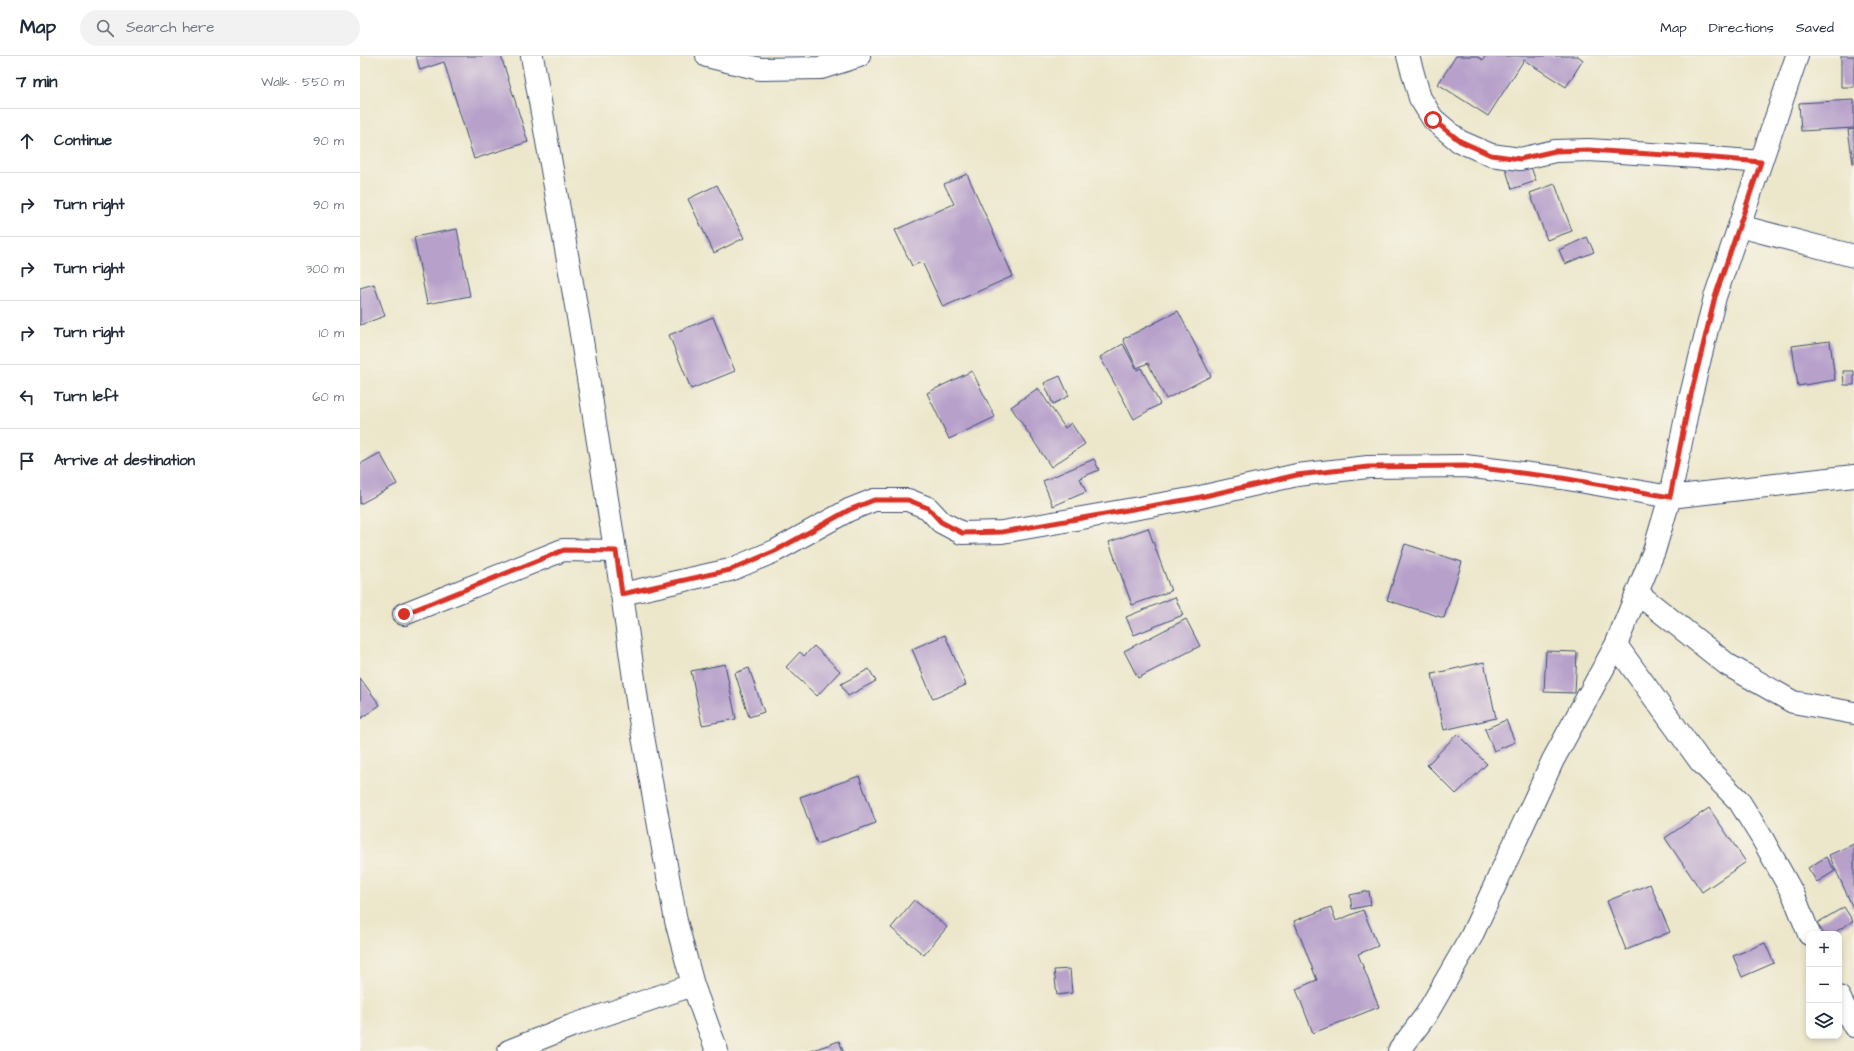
<!DOCTYPE html>
<html lang="en">
<head>
<meta charset="utf-8">
<style>
	:root { --surface:#fff; --page:#f2f2f3; --text:#1f2937; --muted:#747a83; --line:#e0e1e3 }
	body { margin:0; font-family:"Architects Daughter",sans-serif; background:var(--page); color:var(--text) }
	.controls { position:absolute; right:12px; bottom:12px; display:grid; overflow:hidden; border-radius:8px; box-shadow:0 2px 6px #0003 }
	.controls button { width:36px; height:36px; display:grid; place-items:center; padding:0; border:0; border-bottom:1px solid var(--line); background:var(--surface); color:var(--text); font:20px sans-serif }
	.stop { position:absolute; width:12px; height:12px; margin:-9px; border:3px solid #d93025; border-radius:50%; background:#fff }
	.stop.end { background:#d93025; border-color:#fff; box-shadow:0 1px 4px #0008 }
	.list { margin:0; padding:0; list-style:none }
	h2 { display:flex; justify-content:space-between; align-items:center; height:52px; margin:0; padding:0 16px; font-size:17px }
	h2 small { font-size:13px; font-weight:400; color:var(--muted) }
	.list li { display:grid; grid-template-columns:26px 1fr auto; gap:12px; align-items:center; box-sizing:border-box; height:64px; padding:0 16px; border-top:1px solid var(--line) }
	.list b { display:block; font-size:15px; white-space:nowrap }
	.list em { font-size:13px; font-style:normal; color:var(--muted) }
	.icon { flex:none; width:22px; height:22px; fill:none; stroke:currentColor; stroke-width:2; stroke-linecap:round; stroke-linejoin:round }
	.map { position:relative; flex:none; width:1494px; height:995px; overflow:hidden }
	header { display:flex; align-items:center; gap:24px; box-sizing:border-box; height:56px; padding:0 20px; background:var(--surface); border-bottom:1px solid var(--line) }
	header strong { font-size:19px }
	nav { display:flex; gap:22px; margin-inline-start:auto; font-size:14px }
	.search { width:280px; height:36px; background:var(--page); display:flex; align-items:center; gap:10px; box-sizing:border-box; padding:0 14px; border-radius:22px; color:var(--muted); font-size:15px }
	main { display:flex }
	aside { flex:1; background:var(--surface) }
	.map>svg:first-child { display:block }
</style>
</head>
<body>
<header>
<strong>Map</strong>
<div class="search"><svg class="icon" aria-label="search" viewBox="0 0 24 24"><circle cx="10" cy="10" r="6"/><path d="M15 15l6 6"/></svg>Search here</div>
<nav><a>Map</a><a>Directions</a><a>Saved</a></nav>
</header>
<main>
<aside>
<h2>7 min<small>Walk · 550 m</small></h2>
<ul class="list">
<li><svg class="icon" aria-label="ahead" viewBox="0 0 24 24"><path d="M12 20V5M6 11l6-6 6 6"/></svg><div><b>Continue</b></div><em>90 m</em></li>
<li><svg class="icon" aria-label="right" viewBox="0 0 24 24"><path d="M7 20v-9h11M14 6l5 5-5 5"/></svg><div><b>Turn right</b></div><em>90 m</em></li>
<li><svg class="icon" aria-label="right" viewBox="0 0 24 24"><path d="M7 20v-9h11M14 6l5 5-5 5"/></svg><div><b>Turn right</b></div><em>300 m</em></li>
<li><svg class="icon" aria-label="right" viewBox="0 0 24 24"><path d="M7 20v-9h11M14 6l5 5-5 5"/></svg><div><b>Turn right</b></div><em>10 m</em></li>
<li><svg class="icon" aria-label="left" viewBox="0 0 24 24"><path d="M17 20v-9H6M10 6l-5 5 5 5"/></svg><div><b>Turn left</b></div><em>60 m</em></li>
<li><svg class="icon" aria-label="arrive" viewBox="0 0 24 24"><path d="M6 21V4h12l-3 4 3 4H6"/></svg><div><b>Arrive at destination</b></div></li>
</ul>
</aside>
<div class="map">
<svg width="1494" height="995" viewBox="0 0 1494 995">
	<rect width="100%" height="100%" fill="#f7f3e8"/>
	<filter id="ink" filterUnits="userSpaceOnUse"><feTurbulence type="fractalNoise" baseFrequency=".025" numOctaves="2"/><feDisplacementMap in="SourceGraphic" scale="8" xChannelSelector="R" yChannelSelector="G"/><feConvolveMatrix kernelMatrix="1 2 1 2 8 2 1 2 1" color-interpolation-filters="sRGB"/></filter>
	<filter id="wash" filterUnits="userSpaceOnUse"><feTurbulence type="fractalNoise" baseFrequency=".012" numOctaves="4" result="noise"/><feDisplacementMap in="SourceGraphic" scale="16" xChannelSelector="R" yChannelSelector="G"/><feGaussianBlur stdDeviation="0.9" result="paint"/><feColorMatrix in="noise" values="0 0 0 0 0 0 0 0 0 0 0 0 0 0 0 0 0 1.4 0 .05"/><feComposite in="paint" operator="in"/></filter>
	<g filter="url(#wash)">
		<rect width="100%" height="100%" fill="#ece7cb"/>
		<g id="blocks">
			<path fill="#b7a1cb" d="M 56,0 L 141,0 L 168,86 L 114,103 L 84,6 L 60,14 Z
				M 1096,0 L 1116,0 L 1123,4 L 1125,0 L 1218,0 L 1223,4 L 1206,31 L 1164,4 L 1128,60 L 1078,28 Z
				M 1481,0 L 1494,0 L 1494,31 L 1481,31 Z
				M 1494,44 L 1494,72 L 1441,75 L 1439,47 Z
				M 1494,73 L 1494,107 L 1493,107 L 1488,74 Z
				M 1168,103 L 1176,125 L 1152,133 L 1145,111 Z
				M 607,118 L 653,220 L 583,251 L 562,206 L 552,210 L 535,174 L 594,148 L 584,128 Z
				M 1195,128 L 1212,175 L 1187,184 L 1170,137 Z
				M 357,129 L 384,182 L 354,197 L 328,143 Z
				M 97,173 L 110,240 L 67,248 L 54,181 Z
				M 1227,181 L 1234,196 L 1205,208 L 1199,194 Z
				M 14,228 L 25,260 L 0,269 L 0,232 Z
				M 818,255 L 851,320 L 806,343 L 788,307 L 777,312 L 763,283 Z
				M 353,261 L 375,315 L 331,333 L 309,279 Z
				M 1470,285 L 1475,324 L 1438,330 L 1432,290 Z
				M 763,288 L 777,314 L 781,312 L 800,348 L 774,363 L 740,301 Z
				M 612,315 L 635,361 L 589,383 L 567,337 Z
				M 1483,315 L 1494,315 L 1494,329 L 1484,329 Z
				M 700,320 L 709,340 L 693,348 L 684,327 Z
				M 678,332 L 705,372 L 711,367 L 725,388 L 691,411 L 651,351 Z
				M 20,397 L 37,428 L 0,448 L 0,408 Z
				M 734,403 L 739,414 L 720,422 L 726,436 L 693,450 L 683,425 Z
				M 788,472 L 811,535 L 772,549 L 749,486 Z
				M 1045,488 L 1102,506 L 1084,562 L 1027,544 Z
				M 815,541 L 823,559 L 774,579 L 766,561 Z
				M 826,563 L 840,590 L 778,622 L 764,595 Z
				M 585,579 L 606,629 L 573,643 L 552,593 Z
				M 454,590 L 480,615 L 457,640 L 426,611 L 440,596 L 444,600 Z
				M 1186,595 L 1217,596 L 1215,637 L 1184,636 Z
				M 1124,606 L 1136,662 L 1084,674 L 1072,618 Z
				M 365,608 L 376,663 L 342,669 L 331,615 Z
				M 389,612 L 404,656 L 389,661 L 375,617 Z
				M 509,613 L 516,625 L 488,640 L 481,628 Z
				M 0,622 L 20,649 L 0,663 Z
				M 1146,664 L 1155,686 L 1134,695 L 1125,673 Z
				M 1097,678 L 1127,708 L 1096,738 L 1067,709 Z
				M 499,720 L 516,767 L 457,788 L 440,741 Z
				M 1349,752 L 1386,806 L 1342,836 L 1305,782 Z
				M 1494,788 L 1494,851 L 1493,852 L 1469,799 Z
				M 1466,801 L 1475,815 L 1457,826 L 1448,812 Z
				M 1290,828 L 1310,876 L 1266,894 L 1247,845 Z
				M 1009,835 L 1011,849 L 992,853 L 990,839 Z
				M 554,844 L 587,871 L 564,899 L 531,872 Z
				M 971,851 L 976,865 L 1003,854 L 1018,890 L 998,898 L 1019,951 L 953,977 L 936,933 L 957,924 L 934,865 Z
				M 1484,851 L 1493,865 L 1472,878 L 1464,878 L 1457,867 Z
				M 1405,887 L 1414,907 L 1382,921 L 1373,900 Z
				M 710,913 L 712,937 L 697,939 L 694,914 Z
				M 479,985 L 483,995 L 451,995 Z"/>
		</g>
	</g>
	<g filter="url(#ink)">
		<use href="#blocks" fill-opacity="0" stroke="#3a4b6e" stroke-width="1"/>
		<g fill="none" stroke-linecap="round" stroke-linejoin="round">
			<g stroke="#3a4b6e" stroke-width="24">
				<path id="minor" d="M 347,0 L 400,13 L 461,12 L 499,0
					M 1048,0 L 1060,42 L 1073,63 L 1099,85 L 1131,99 L 1160,103 L 1195,95 L 1229,94 L 1353,102 L 1401,106
					M 1379,170 L 1494,200
					M 1277,537 L 1368,609 L 1433,646 L 1494,657
					M 262,538 L 370,514 L 415,495 L 489,454 L 514,444 L 548,444 L 568,452 L 581,466 L 602,477 L 642,476 L 836,442 L 937,419 L 1008,411 L 1105,410 L 1202,422 L 1310,441 L 1494,420
					M 44,558 L 203,494 L 255,495
					M 1256,589 L 1340,705 L 1379,745 L 1402,782 L 1434,840 L 1449,878
					M 1479,941 L 1494,970
					M 149,995 L 211,970 L 333,929
					M 1039,995 L 1066,959 L 1111,881 L 1193,704 L 1256,589 L 1294,495 L 1310,441 L 1328,351 L 1355,241 L 1437,0"/>
			</g>
			<g stroke="#3a4b6e" stroke-width="24">
				<path id="major" d="M 172,0 L 221,278 L 262,538 L 279,658 L 316,865 L 333,929 L 357,995"/>
			</g>
			<use href="#minor" stroke="#fff" stroke-width="22"/>
			<use href="#major" stroke="#fff" stroke-width="22"/>
		</g>
	</g>
	<g fill="none" stroke-linecap="round" stroke-linejoin="round" filter="url(#ink)">
		<path stroke="#d93025" stroke-width="5" d="M 44,558 L 204,494 L 256,495 L 262,538 L 370,514 L 415,495 L 489,454 L 514,444 L 548,444 L 568,452 L 581,466 L 602,477 L 642,476 L 836,442 L 937,419 L 1008,411 L 1105,410 L 1202,422 L 1310,441 L 1328,351 L 1355,241 L 1401,106 L 1353,102 L 1228,94 L 1195,95 L 1160,103 L 1131,99 L 1100,85 L 1073,64"/>
	</g>
</svg>
<div class="controls">
<button>+</button>
<button>−</button>
<button><svg class="icon" aria-label="layers" viewBox="0 0 24 24"><path d="M12 4l9 5-9 5-9-5zM3 14l9 5 9-5"/></svg></button>
</div>
<div class="stop" style="left:1073px;top:64px"></div>
<div class="stop end" style="left:44px;top:558px"></div>
</div>
</main>
</body>
</html>
